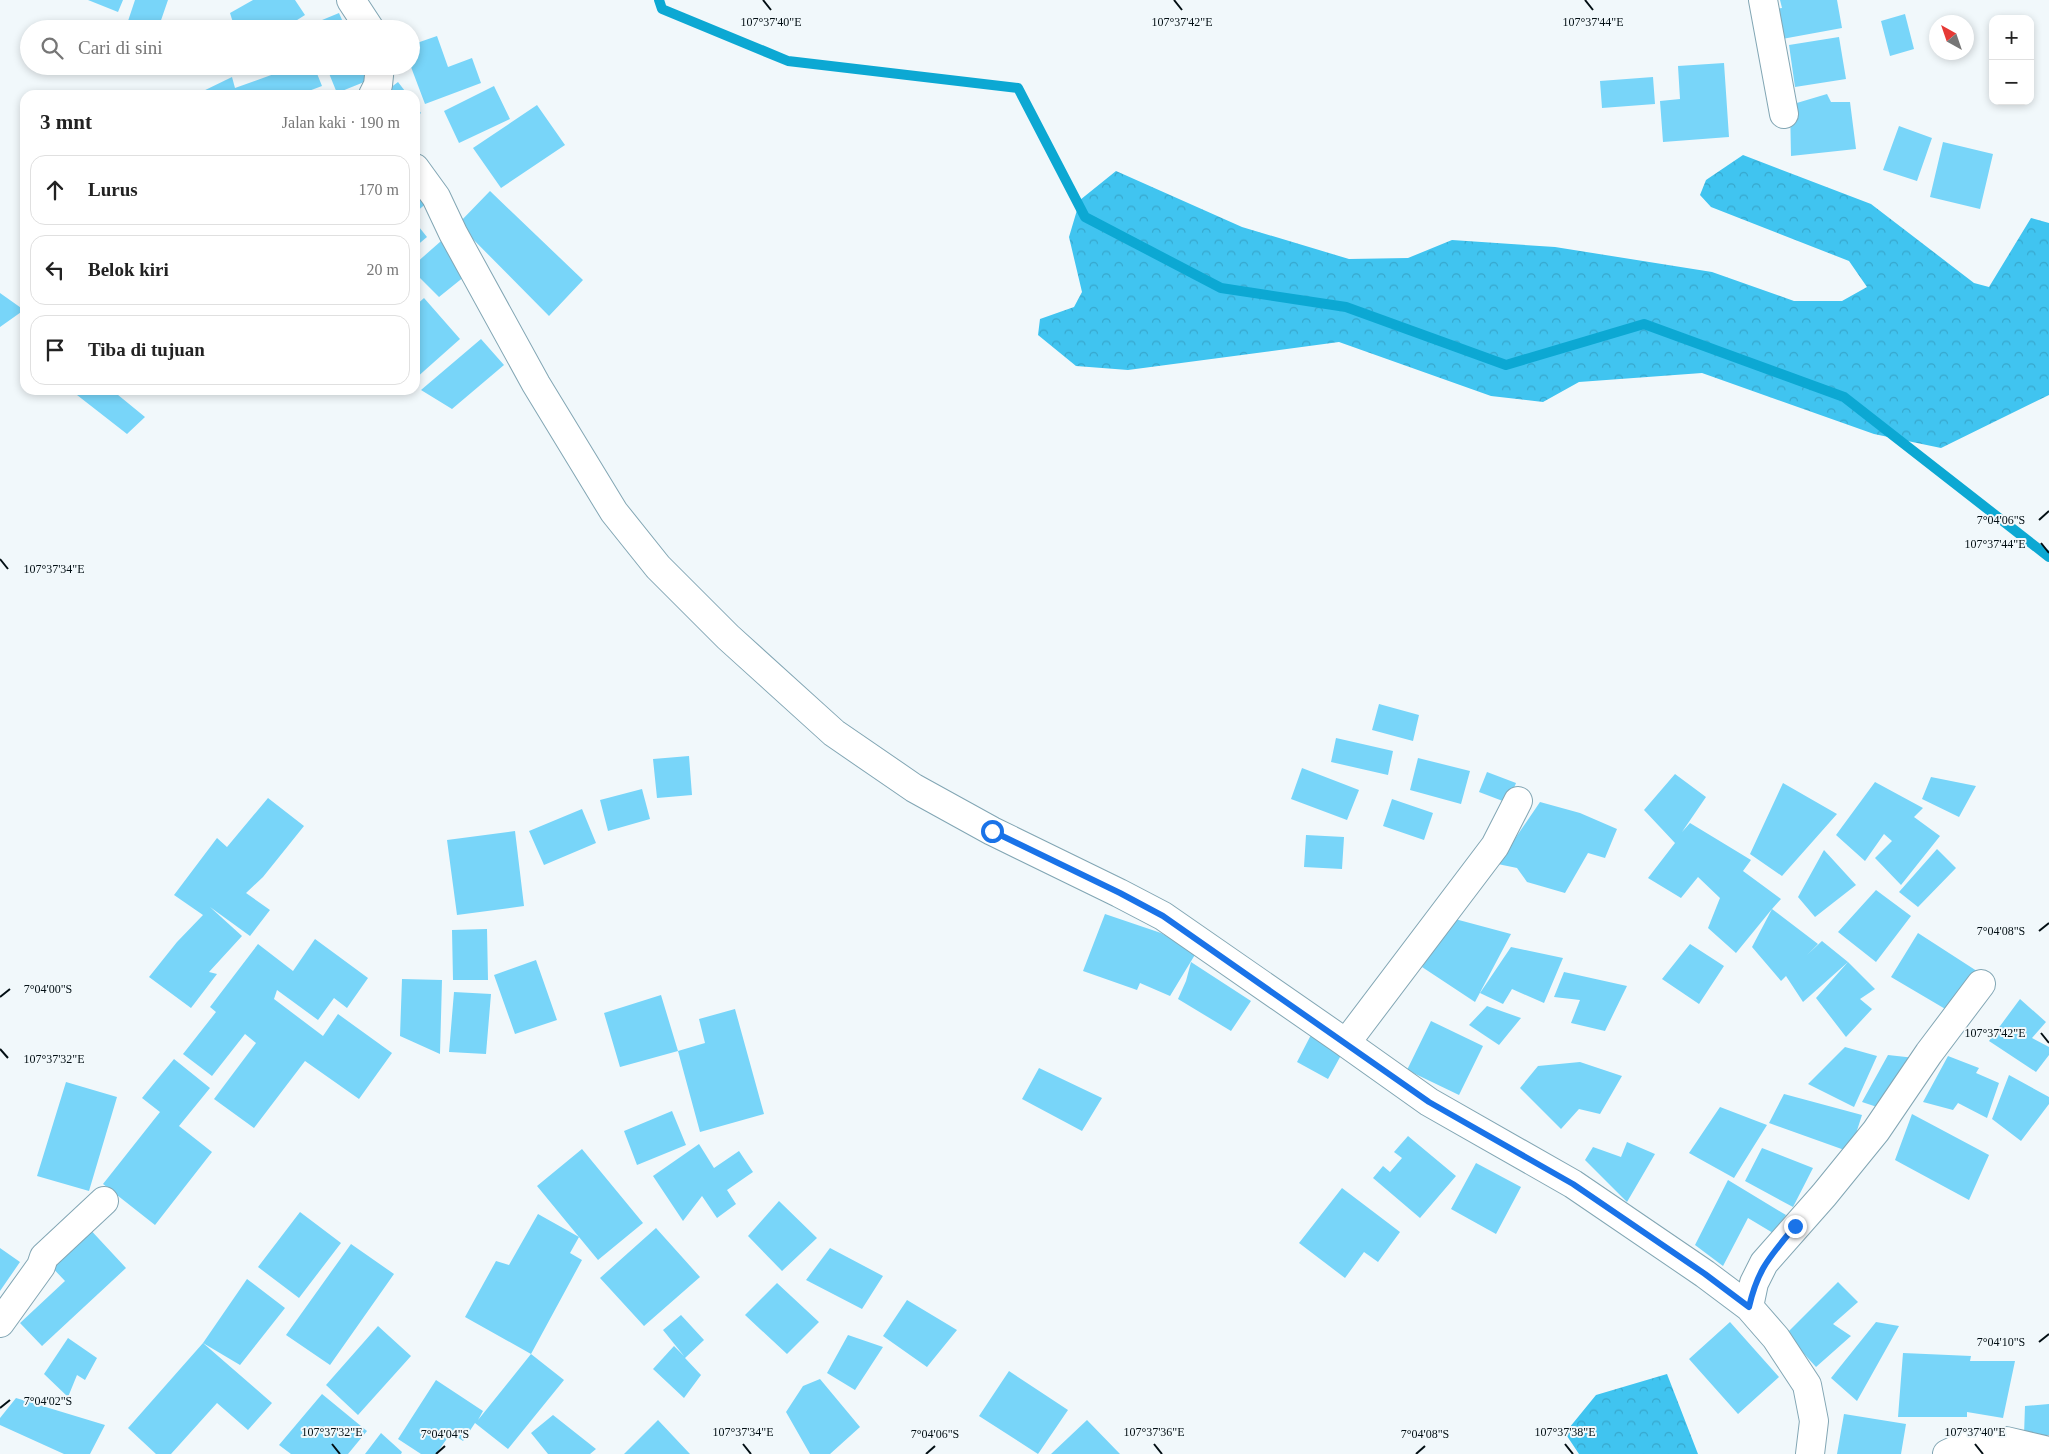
<!DOCTYPE html>
<html lang="id">
<head>
<meta charset="utf-8">
<style>
	:root { --surface:#fff; --page:#f6f6f6; --text:#222; --muted:#767676; --line:#e0e0e0 }
	body { margin:0; font-family:Georgia,serif; background:var(--page); color:var(--text) }
	.controls { position:absolute; right:15px; top:15px; display:grid; overflow:hidden; border-radius:10px; box-shadow:0 2px 8px #0003 }
	.controls button { width:45px; height:45px; display:grid; place-items:center; padding:0; border:0; border-bottom:1px solid var(--line); background:var(--surface); color:var(--text); font:25px sans-serif }
	.compass { position:absolute; left:1929px; top:15px; width:45px; height:45px; border-radius:50%; background:var(--surface); box-shadow:0 2px 8px #0003; rotate:320deg }
	.stop { position:absolute; width:15px; height:15px; margin:-11px; border:4px solid #1a73e8; border-radius:50%; background:#fff }
	.stop.end { background:#1a73e8; border-color:#fff; box-shadow:0 1px 5px #0008 }
	.list { margin:0; padding:0; list-style:none }
	h2 { display:flex; justify-content:space-between; align-items:center; height:65px; margin:0; padding:0 20px; font-size:21px }
	h2 small { font-size:16px; font-weight:400; color:var(--muted) }
	.list li { display:grid; grid-template-columns:32px 1fr auto; gap:15px; align-items:center; box-sizing:border-box; height:70px; margin:0 10px 10px; padding:0 10px; border:1px solid var(--line); border-radius:15px }
	.list b { display:block; font-size:19px; white-space:nowrap }
	.list em { font-size:16px; font-style:normal; color:var(--muted) }
	.icon { flex:none; width:28px; height:28px; fill:none; stroke:currentColor; stroke-width:2; stroke-linecap:round; stroke-linejoin:round }
	.map { position:relative; flex:none; width:2049px; height:1454px; overflow:hidden }
	.search { position:absolute; background:var(--surface); box-shadow:0 2px 8px #0003; left:20px; top:20px; width:400px; height:55px; display:flex; align-items:center; gap:12px; box-sizing:border-box; padding:0 18px; border-radius:28px; color:var(--muted); font-size:19px }
	.panel { position:absolute; background:var(--surface); box-shadow:0 2px 8px #0003; left:20px; top:90px; width:400px; height:305px; border-radius:15px }
	.map>svg:first-child { display:block }
</style>
</head>
<body>
<div class="map">
<svg width="2049" height="1454" viewBox="0 0 2049 1454">
	<defs>
		<pattern id="forest-crowns" width="20" height="18" patternUnits="userSpaceOnUse" patternTransform="scale(1.25)"><rect width="20" height="18" fill="#40c4f0"/><path d="M2 6a3 3 0 1 1 6 0M12 15a3 3 0 1 1 6 0" fill="none" stroke="#37a7cd"/></pattern>
	</defs>
	<rect width="100%" height="100%" fill="#f1f8fb"/>
	<path fill="url(#forest-crowns)" d="M 1743,155 L 1871,204 L 1974,283 L 1989,287 L 2031,218 L 2049,223 L 2049,395 L 1941,448 L 1874,434 L 1702,373 L 1579,382 L 1543,402 L 1491,396 L 1339,342 L 1128,370 L 1076,366 L 1038,335 L 1040,319 L 1074,307 L 1082,292 L 1069,237 L 1080,200 L 1116,171 L 1242,227 L 1349,259 L 1408,258 L 1452,240 L 1555,247 L 1712,272 L 1794,301 L 1842,301 L 1867,287 L 1849,261 L 1711,207 L 1700,195 L 1706,180 Z
		M 1667,1374 L 1698,1454 L 1579,1454 L 1565,1433 L 1596,1395 Z"/>
	<g fill="none" stroke-linecap="round" stroke-linejoin="round">
		<path stroke="#0ca8d3" stroke-width="10" d="M 659,0 L 662,9 L 788,61 L 1018,88 L 1085,217 L 1221,288 L 1346,307 L 1506,365 L 1644,324 L 1844,397 L 2049,557"/>
	</g>
	<path fill="#78d5f9" d="M 88,0 L 123,0 L 118,12 Z
		M 135,0 L 168,0 L 158,29 L 149,29 L 128,21 Z
		M 253,0 L 295,0 L 305,15 L 283,29 L 235,29 L 230,13 Z
		M 1780,0 L 1837,0 L 1842,28 L 1777,40 L 1772,9 L 1782,8 Z
		M 339,13 L 346,29 L 311,29 L 310,25 Z
		M 1905,14 L 1914,49 L 1890,56 L 1881,21 Z
		M 437,36 L 448,67 L 472,58 L 481,83 L 425,104 L 411,67 L 411,45 Z
		M 1839,37 L 1846,79 L 1795,87 L 1789,45 Z
		M 1724,63 L 1729,137 L 1663,142 L 1660,101 L 1680,99 L 1678,66 Z
		M 296,66 L 314,66 L 322,86 L 298,95 L 195,95 L 232,77 L 235,88 Z
		M 326,66 L 375,66 L 379,76 L 337,93 Z
		M 1653,77 L 1655,104 L 1602,108 L 1600,81 Z
		M 398,82 L 408,95 L 381,95 Z
		M 494,86 L 510,119 L 459,143 L 444,111 Z
		M 1827,94 L 1831,102 L 1850,102 L 1856,149 L 1791,156 L 1790,105 Z
		M 415,105 L 421,113 L 415,118 Z
		M 537,105 L 565,145 L 501,188 L 473,148 Z
		M 1899,126 L 1932,138 L 1917,181 L 1883,170 Z
		M 1943,142 L 1993,154 L 1980,209 L 1930,197 Z
		M 490,191 L 583,280 L 549,316 L 458,224 Z
		M 415,194 L 429,201 L 415,213 Z
		M 415,222 L 427,237 L 415,247 Z
		M 449,234 L 470,272 L 439,297 L 415,273 L 415,264 Z
		M 0,293 L 24,310 L 0,327 Z
		M 424,298 L 460,339 L 415,379 L 415,306 Z
		M 481,339 L 504,365 L 452,409 L 421,390 Z
		M 84,390 L 112,390 L 145,417 L 127,434 L 77,395 Z
		M 1379,704 L 1419,715 L 1413,741 L 1372,730 Z
		M 1336,738 L 1393,751 L 1388,775 L 1331,762 Z
		M 689,756 L 692,795 L 657,798 L 653,759 Z
		M 1418,758 L 1470,771 L 1461,804 L 1410,790 Z
		M 1302,768 L 1359,790 L 1347,820 L 1291,799 Z
		M 1487,772 L 1516,783 L 1508,803 L 1479,792 Z
		M 1675,774 L 1706,797 L 1682,832 L 1690,823 L 1751,860 L 1743,871 L 1781,899 L 1772,909 L 1818,944 L 1807,955 L 1822,941 L 1848,962 L 1803,1002 L 1786,976 L 1781,981 L 1752,947 L 1772,909 L 1736,953 L 1708,928 L 1720,898 L 1698,877 L 1681,898 L 1648,878 L 1675,843 L 1644,810 Z
		M 1931,777 L 1976,786 L 1959,817 L 1922,799 Z
		M 1875,782 L 1923,808 L 1914,817 L 1940,836 L 1901,885 L 1875,858 L 1892,841 L 1884,834 L 1865,861 L 1836,835 Z
		M 1783,783 L 1837,814 L 1782,876 L 1750,854 Z
		M 642,789 L 650,819 L 608,831 L 600,800 Z
		M 268,798 L 304,826 L 263,877 L 246,893 L 270,910 L 250,936 L 210,907 L 242,936 L 209,972 L 217,974 L 191,1008 L 149,977 L 177,942 L 203,915 L 174,895 L 217,838 L 227,847 Z
		M 1392,799 L 1433,813 L 1424,840 L 1383,826 Z
		M 1540,802 L 1580,813 L 1617,829 L 1605,858 L 1588,853 L 1565,893 L 1527,882 L 1517,868 L 1493,863 L 1512,843 Z
		M 582,809 L 596,843 L 544,865 L 529,831 Z
		M 515,831 L 524,906 L 457,915 L 447,840 Z
		M 1306,835 L 1344,837 L 1342,869 L 1304,867 Z
		M 1937,849 L 1956,868 L 1918,907 L 1899,892 Z
		M 1824,850 L 1856,885 L 1815,917 L 1798,897 Z
		M 1876,890 L 1911,916 L 1876,962 L 1838,932 Z
		M 1105,914 L 1161,933 L 1196,953 L 1170,996 L 1140,983 L 1137,990 L 1083,971 Z
		M 1455,919 L 1511,934 L 1475,1002 L 1422,967 Z
		M 487,929 L 488,980 L 453,980 L 452,930 Z
		M 1918,933 L 1983,975 L 1947,1010 L 1891,977 Z
		M 315,939 L 368,978 L 347,1008 L 334,998 L 318,1020 L 277,990 L 274,999 L 323,1036 L 338,1014 L 392,1053 L 359,1099 L 305,1061 L 254,1128 L 214,1099 L 256,1043 L 245,1034 L 212,1076 L 183,1054 L 216,1012 L 210,1007 L 258,944 L 293,971 Z
		M 1690,944 L 1724,966 L 1699,1004 L 1662,979 Z
		M 1511,947 L 1563,958 L 1544,1003 L 1512,989 L 1503,1004 L 1480,993 Z
		M 536,960 L 557,1020 L 515,1034 L 494,975 Z
		M 1191,962 L 1251,1001 L 1231,1031 L 1178,999 L 1186,981 Z
		M 1848,962 L 1875,989 L 1860,999 L 1872,1009 L 1846,1037 L 1816,998 Z
		M 1564,972 L 1627,986 L 1605,1031 L 1571,1023 L 1580,1000 L 1554,997 Z
		M 402,979 L 442,980 L 440,1054 L 400,1036 Z
		M 454,992 L 491,994 L 486,1054 L 449,1052 Z
		M 661,995 L 678,1051 L 705,1043 L 699,1019 L 735,1009 L 764,1114 L 700,1132 L 678,1051 L 620,1067 L 604,1013 Z
		M 2020,999 L 2046,1022 L 2032,1038 L 2049,1047 L 2049,1055 L 2036,1072 L 1989,1041 Z
		M 1487,1006 L 1521,1018 L 1499,1045 L 1469,1025 Z
		M 1431,1021 L 1483,1046 L 1459,1095 L 1407,1070 Z
		M 1313,1031 L 1345,1048 L 1328,1079 L 1297,1062 Z
		M 1845,1047 L 1877,1056 L 1854,1107 L 1808,1084 Z
		M 1888,1055 L 1915,1058 L 1883,1109 L 1862,1102 Z
		M 1948,1056 L 1979,1068 L 1976,1073 L 1999,1083 L 1987,1118 L 1958,1103 L 1953,1110 L 1923,1102 Z
		M 174,1059 L 210,1088 L 179,1126 L 212,1152 L 155,1225 L 103,1184 L 160,1112 L 142,1098 Z
		M 1580,1062 L 1622,1076 L 1600,1114 L 1579,1109 L 1561,1129 L 1520,1088 L 1538,1066 Z
		M 1039,1068 L 1102,1098 L 1082,1131 L 1022,1099 Z
		M 2009,1075 L 2049,1097 L 2049,1104 L 2021,1141 L 1992,1119 Z
		M 66,1082 L 117,1097 L 89,1191 L 37,1176 Z
		M 1784,1094 L 1862,1115 L 1850,1152 L 1769,1123 Z
		M 1720,1107 L 1767,1125 L 1734,1178 L 1689,1153 Z
		M 672,1111 L 686,1145 L 637,1165 L 624,1131 Z
		M 1912,1114 L 1989,1155 L 1969,1200 L 1895,1160 Z
		M 1408,1136 L 1456,1176 L 1420,1218 L 1373,1178 L 1383,1166 L 1390,1172 L 1402,1158 L 1394,1152 Z
		M 1627,1142 L 1655,1154 L 1627,1202 L 1585,1160 L 1593,1147 L 1621,1157 Z
		M 699,1144 L 714,1168 L 739,1151 L 753,1172 L 727,1190 L 736,1204 L 717,1218 L 702,1196 L 683,1221 L 653,1176 Z
		M 1762,1148 L 1813,1168 L 1793,1207 L 1745,1181 Z
		M 582,1149 L 643,1223 L 598,1260 L 579,1237 L 570,1253 L 582,1260 L 531,1354 L 564,1380 L 508,1449 L 475,1423 L 463,1441 L 451,1433 L 436,1454 L 421,1454 L 398,1439 L 436,1380 L 483,1411 L 478,1420 L 531,1354 L 465,1317 L 496,1261 L 509,1265 L 538,1214 L 579,1237 L 537,1186 Z
		M 1476,1163 L 1521,1187 L 1496,1234 L 1451,1209 Z
		M 1728,1180 L 1786,1215 L 1773,1233 L 1748,1218 L 1723,1266 L 1695,1245 Z
		M 1342,1188 L 1400,1232 L 1378,1262 L 1364,1252 L 1345,1278 L 1299,1243 Z
		M 779,1201 L 817,1238 L 782,1271 L 748,1236 Z
		M 300,1212 L 341,1243 L 299,1298 L 258,1267 Z
		M 86,1225 L 126,1268 L 42,1346 L 20,1323 L 65,1281 L 47,1262 Z
		M 656,1228 L 700,1277 L 644,1326 L 600,1278 Z
		M 351,1244 L 394,1274 L 330,1365 L 286,1335 Z
		M 0,1248 L 20,1262 L 0,1291 Z
		M 830,1248 L 883,1276 L 862,1309 L 806,1280 Z
		M 247,1279 L 285,1308 L 240,1365 L 203,1343 L 272,1403 L 248,1430 L 217,1403 L 171,1454 L 156,1454 L 128,1428 L 203,1343 Z
		M 1838,1282 L 1858,1302 L 1833,1324 L 1851,1336 L 1816,1367 L 1786,1334 Z
		M 777,1283 L 819,1322 L 787,1354 L 745,1315 Z
		M 907,1300 L 957,1330 L 927,1367 L 883,1336 Z
		M 681,1315 L 704,1340 L 685,1358 L 701,1375 L 684,1398 L 653,1369 L 674,1346 L 684,1356 L 663,1330 Z
		M 1730,1322 L 1779,1377 L 1738,1414 L 1689,1359 Z
		M 1876,1322 L 1899,1326 L 1857,1401 L 1831,1378 Z
		M 378,1326 L 411,1356 L 358,1415 L 326,1385 Z
		M 848,1335 L 883,1347 L 855,1390 L 827,1373 Z
		M 68,1338 L 97,1358 L 85,1380 L 77,1375 L 68,1397 L 44,1374 Z
		M 1903,1353 L 1971,1356 L 1970,1361 L 2015,1361 L 2003,1418 L 1967,1412 L 1967,1417 L 1898,1417 Z
		M 1009,1371 L 1068,1410 L 1038,1454 L 979,1416 Z
		M 820,1379 L 860,1427 L 830,1454 L 810,1454 L 786,1412 L 803,1386 Z
		M 322,1394 L 367,1431 L 348,1454 L 291,1454 L 279,1445 Z
		M 16,1398 L 105,1425 L 90,1454 L 64,1454 L 0,1425 L 0,1418 Z
		M 2049,1404 L 2049,1435 L 2024,1435 L 2025,1406 Z
		M 1844,1414 L 1906,1424 L 1901,1454 L 1837,1454 Z
		M 553,1415 L 596,1449 L 590,1454 L 548,1454 L 531,1433 Z
		M 658,1420 L 690,1454 L 624,1454 Z
		M 1087,1420 L 1120,1454 L 1051,1454 Z
		M 381,1433 L 402,1452 L 401,1454 L 365,1454 Z"/>
	<g fill="none" stroke-linecap="round" stroke-linejoin="round">
		<g stroke="#82a6b4" stroke-width="30">
			<path id="street" d="M 351,0 L 370,29
				M 1763,0 L 1784,114
				M 373,95 L 378,85 L 380,66
				M 415,168 L 436,197 L 453,233 L 536,384 L 614,512 L 658,567 L 728,637 L 834,733 L 914,788 L 992,831 L 1119,893 L 1163,916 L 1346,1043
				M 1518,801 L 1495,846 L 1346,1043 L 1429,1102 L 1573,1184 L 1705,1274 L 1749,1307 L 1776,1338 L 1807,1385 L 1814,1421 L 1810,1454
				M 1749,1307 L 1754,1283 L 1764,1263 L 1824,1195 L 1876,1131 L 1929,1053 L 1981,984
				M 0,1323 L 41,1266 L 44,1257 L 104,1201
				M 1947,1454 L 1964,1446 L 2006,1441 L 2049,1451"/>
		</g>
		<use href="#street" stroke="#fff" stroke-width="28"/>
	</g>
	<g fill="none" stroke-linecap="round" stroke-linejoin="round">
		<path stroke="#1a73e8" stroke-width="6" d="M 992,831 L 1120,893 L 1163,916 L 1429,1102 L 1573,1184 L 1705,1274 L 1749,1307 C 1758,1268 1770,1257 1795,1226"/>
	</g>
	<path fill="none" stroke="#030f14" stroke-width="2" d="M 763,0 L 771,10M 1174,0 L 1182,10M 1585,0 L 1593,10M 2039,520 L 2049,511M 2041,543 L 2049,553M 0,559 L 8,569M 2039,931 L 2049,923M 0,997 L 10,989M 2041,1033 L 2049,1043M 0,1049 L 8,1058M 2039,1342 L 2049,1334M 0,1408 L 10,1400M 332,1444 L 340,1454M 743,1444 L 751,1454M 1154,1444 L 1162,1454M 1565,1444 L 1573,1454M 1975,1444 L 1983,1454M 436,1454 L 445,1446M 926,1454 L 935,1446M 1416,1454 L 1425,1446"/>
	<g font-size="12" text-anchor="middle" fill="#030f14" stroke="#f1f8fb" stroke-width="4" stroke-linejoin="round" paint-order="stroke">
		<text x="1182" y="26">107°37'42"E</text>
		<text x="1593" y="26">107°37'44"E</text>
		<text x="771" y="26">107°37'40"E</text>
		<text x="2001" y="524">7°04'06"S</text>
		<text x="1995" y="548">107°37'44"E</text>
		<text x="54" y="573">107°37'34"E</text>
		<text x="2001" y="935">7°04'08"S</text>
		<text x="48" y="993">7°04'00"S</text>
		<text x="1995" y="1037">107°37'42"E</text>
		<text x="54" y="1063">107°37'32"E</text>
		<text x="2001" y="1346">7°04'10"S</text>
		<text x="48" y="1405">7°04'02"S</text>
		<text x="332" y="1436">107°37'32"E</text>
		<text x="743" y="1436">107°37'34"E</text>
		<text x="1154" y="1436">107°37'36"E</text>
		<text x="1565" y="1436">107°37'38"E</text>
		<text x="1975" y="1436">107°37'40"E</text>
		<text x="445" y="1438">7°04'04"S</text>
		<text x="935" y="1438">7°04'06"S</text>
		<text x="1425" y="1438">7°04'08"S</text>
	</g>
</svg>
<div class="controls">
<button>+</button>
<button>−</button>
</div>
<svg class="compass" viewBox="-18 -18 36 36"><path d="M0-13l5 13h-10z" fill="#e53935"/><path d="M0 13l5-13h-10z" fill="#767676"/></svg>
<div class="stop" style="left:992px;top:831px"></div>
<div class="stop end" style="left:1795px;top:1226px"></div>
<div class="search"><svg class="icon" aria-label="search" viewBox="0 0 24 24"><circle cx="10" cy="10" r="6"/><path d="M15 15l6 6"/></svg>Cari di sini</div>
<section class="panel">
<h2>3 mnt<small>Jalan kaki · 190 m</small></h2>
<ul class="list">
<li><svg class="icon" aria-label="ahead" viewBox="0 0 24 24"><path d="M12 20V5M6 11l6-6 6 6"/></svg><div><b>Lurus</b></div><em>170 m</em></li>
<li><svg class="icon" aria-label="left" viewBox="0 0 24 24"><path d="M17 20v-9H6M10 6l-5 5 5 5"/></svg><div><b>Belok kiri</b></div><em>20 m</em></li>
<li><svg class="icon" aria-label="arrive" viewBox="0 0 24 24"><path d="M6 21V4h12l-3 4 3 4H6"/></svg><div><b>Tiba di tujuan</b></div></li>
</ul>
</section>
</div>
</body>
</html>
